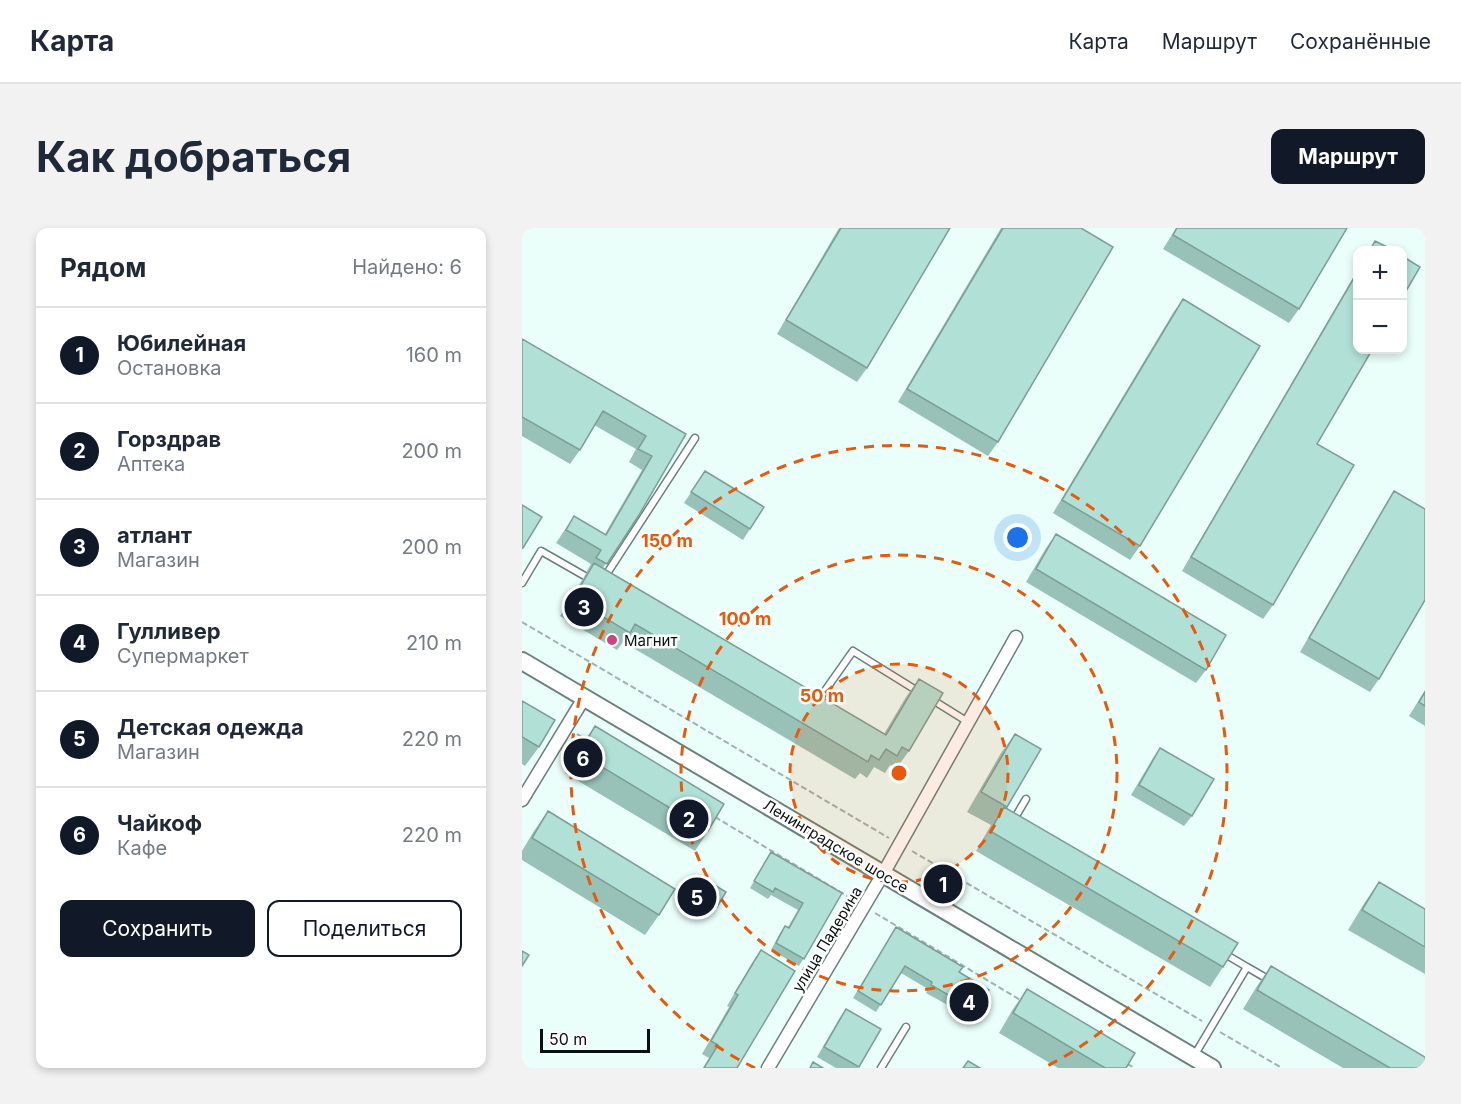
<!DOCTYPE html>
<html lang="ru">
<head>
<meta charset="utf-8">
<style>
	:root { --surface:#fff; --page:#f2f2f3; --text:#1f2937; --muted:#747a83; --line:#e0e1e3; --accent:#111827 }
	body { margin:0; font-family:Inter,sans-serif; background:var(--page); color:var(--text) }
	.controls { position:absolute; right:18px; top:18px; display:grid; overflow:hidden; border-radius:12px; box-shadow:0 3px 9px #0003 }
	.controls button { width:54px; height:54px; display:grid; place-items:center; padding:0; border:0; border-bottom:2px solid var(--line); background:var(--surface); color:var(--text); font:30px sans-serif }
	.scale { position:absolute; left:18px; bottom:15px; width:110px; box-sizing:border-box; padding-left:6px; border:3px solid #09110f; border-top:0; font-size:16px; line-height:21px; white-space:nowrap; color:#09110f; -webkit-text-stroke:4px #fff; paint-order:stroke }
	.you { position:absolute; left:496px; top:310px; width:21px; height:21px; margin:-15px; border:4px solid #fff; border-radius:50%; background:#1a73e8; box-shadow:0 0 0 9px #1a73e833 }
	.badge { display:grid; place-items:center; width:39px; height:39px; border-radius:50%; background:var(--accent); color:#fff; font-size:20px; font-weight:700 }
	.pin { position:absolute; translate:-50% -50%; border:3px solid #fff; box-shadow:0 2px 6px #0006 }
	.list { margin:0; padding:0; list-style:none }
	h2 { display:flex; justify-content:space-between; align-items:center; height:78px; margin:0; padding:0 24px; font-size:26px }
	h2 small { font-size:20px; font-weight:400; color:var(--muted) }
	.list li { display:grid; grid-template-columns:39px 1fr auto; gap:18px; align-items:center; box-sizing:border-box; height:96px; padding:0 24px; border-top:2px solid var(--line) }
	.list b { display:block; font-size:22px; white-space:nowrap }
	.list p { margin:0; font-size:20px; white-space:nowrap; color:var(--muted) }
	.list em { font-size:20px; font-style:normal; color:var(--muted) }
	.actions { display:flex; gap:12px; padding:18px 24px }
	.actions a { flex:1; padding:14px 0; border:2px solid var(--accent); border-radius:12px; text-align:center; font-size:21px; color:var(--accent) }
	.actions .main { background:var(--accent); color:#fff }
	.map { position:relative; flex:none; width:903px; height:840px; overflow:hidden; border-radius:12px }
	header { display:flex; align-items:center; gap:36px; box-sizing:border-box; height:84px; padding:0 30px; background:var(--surface); border-bottom:2px solid var(--line) }
	header strong { font-size:28px }
	nav { display:flex; gap:33px; margin-inline-start:auto; font-size:21px }
	.intro { display:flex; align-items:center; justify-content:space-between; box-sizing:border-box; height:144px; padding:0 36px }
	h1 { margin:0; font-size:42px }
	.button { padding:15px 27px; border-radius:12px; background:var(--accent); color:#fff; font-size:21px; font-weight:700 }
	main { display:flex; gap:36px; padding:0 36px }
	aside { flex:1; background:var(--surface); border-radius:12px; box-shadow:0 3px 9px #0003 }
	.map>svg:first-child { display:block }
</style>
</head>
<body>
<header>
<strong>Карта</strong>
<nav><a>Карта</a><a>Маршрут</a><a>Сохранённые</a></nav>
</header>
<div class="intro"><h1>Как добраться</h1><a class="button">Маршрут</a></div>
<main>
<aside>
<h2>Рядом<small>Найдено: 6</small></h2>
<ul class="list">
<li><span class="badge">1</span><div><b>Юбилейная</b><p>Остановка</p></div><em>160 m</em></li>
<li><span class="badge">2</span><div><b>Горздрав</b><p>Аптека</p></div><em>200 m</em></li>
<li><span class="badge">3</span><div><b>атлант</b><p>Магазин</p></div><em>200 m</em></li>
<li><span class="badge">4</span><div><b>Гулливер</b><p>Супермаркет</p></div><em>210 m</em></li>
<li><span class="badge">5</span><div><b>Детская одежда</b><p>Магазин</p></div><em>220 m</em></li>
<li><span class="badge">6</span><div><b>Чайкоф</b><p>Кафе</p></div><em>220 m</em></li>
</ul>
<div class="actions"><a class="main">Сохранить</a><a>Поделиться</a></div>
</aside>
<div class="map">
<svg width="903" height="840" viewBox="0 0 903 840">
	<rect width="100%" height="100%" fill="#ebfffa"/>
	<g fill="none" stroke-linecap="round" stroke-linejoin="round">
		<g stroke="#6a807b" stroke-width="9">
			<path id="lane" d="M 82,350 L 173,210
				M 0,355 L 19,323 L 68,351
				M 409,471 L 446,494
				M 295,474 L 331,423 L 397,464
				M 491,593 L 504,571
				M 703,726 L 725,739
				M 672,828 L 725,739 L 749,753
				M 359,840 L 384,799"/>
		</g>
		<g stroke="#6a807b" stroke-width="15">
			<path id="street" d="M 0,572 L 62,470
				M 246,840 L 361,646 L 494,409"/>
		</g>
		<g stroke="#6a807b" stroke-width="20">
			<path id="secondary" d="M 0,433 L 690,840"/>
		</g>
		<path stroke="#a1b1ad" stroke-width="2" stroke-dasharray="6 3" stroke-linecap="butt" d="M 0,394 L 367,610
			M 55,506 L 65,512
			M 193,589 L 330,671
			M 390,623 L 680,793
			M 353,685 L 500,773
			M 698,804 L 760,840
			M 605,836 L 613,840"/>
		<use href="#lane" stroke="#fff" stroke-width="6"/>
		<use href="#street" stroke="#fff" stroke-width="12"/>
		<use href="#secondary" stroke="#fff" stroke-width="16"/>
	</g>
	<path fill="#98c2b8" d="M 317,0 L 428,0 L 345,140 L 335,154 L 255,106 Z
		M 479,0 L 559,0 L 476,214 L 466,228 L 376,174 Z
		M 654,0 L 825,0 L 777,81 L 767,95 L 641,21 Z
		M 836,41 L 836,122 L 795,216 L 751,377 L 741,391 L 660,343 Z
		M 661,71 L 618,318 L 608,332 L 531,285 L 651,85 Z
		M 0,111 L 164,206 L 117,287 L 81,340 L 362,506 L 384,469 L 397,451 L 387,523 L 374,541 L 368,537 L 363,545 L 352,539 L 345,550 L 338,545 L 333,551 L 101,414 L 95,422 L 38,388 L 65,344 L 65,343 L 69,336 L 34,315 L 52,288 L 83,306 L 120,242 L 107,234 L 114,221 L 72,197 L 58,222 L 48,236 L 0,208 Z
		M 183,243 L 228,301 L 221,312 L 162,275 Z
		M 872,263 L 857,451 L 848,464 L 778,424 L 863,277 Z
		M 534,306 L 684,442 L 674,455 L 504,354 L 524,320 Z
		M 903,462 L 903,498 L 887,488 Z
		M 0,473 L 17,519 L 3,538 L 0,536 Z
		M 73,498 L 186,603 L 173,623 L 43,545 L 59,518 Z
		M 493,506 L 519,521 L 485,580 L 701,739 L 688,759 L 454,623 L 469,597 L 445,584 L 479,525 Z
		M 638,520 L 670,588 L 662,598 L 609,567 L 631,530 Z
		M 26,583 L 137,687 L 123,707 L 0,632 L 0,623 L 12,603 Z
		M 249,624 L 320,665 L 277,738 L 249,722 L 258,705 L 263,698 L 266,699 L 276,682 L 249,667 L 246,671 L 228,660 Z
		M 181,650 L 195,679 L 190,686 L 167,672 Z
		M 857,654 L 903,681 L 903,746 L 826,702 L 843,674 Z
		M 374,699 L 437,744 L 454,783 L 449,790 L 404,765 L 406,761 L 379,745 L 354,784 L 331,770 Z
		M 239,722 L 215,840 L 181,840 L 187,830 L 180,826 L 207,779 L 205,778 L 230,735 Z
		M 749,738 L 903,840 L 821,840 L 721,781 L 735,758 Z
		M 505,761 L 604,840 L 536,840 L 477,805 L 491,781 Z
		M 324,781 L 359,801 L 336,840 L 314,840 L 295,829 L 317,791 Z"/>
	<path fill="#b1e1d6" stroke="#7c9e96" stroke-width="1.5" d="M 319,0 L 428,0 L 345,140 L 264,92 Z
		M 481,0 L 559,0 L 591,19 L 476,214 L 385,161 Z
		M 655,0 L 825,0 L 777,81 L 651,7 Z
		M 853,13 L 871,22 L 848,22 Z
		M 880,28 L 898,39 L 880,70 Z
		M 836,43 L 836,122 L 850,122 L 795,216 L 832,237 L 751,377 L 669,329 Z
		M 661,71 L 738,118 L 618,318 L 540,272 Z
		M 0,111 L 164,206 L 117,287 L 85,336 L 74,330 L 79,322 L 44,302 L 52,288 L 84,307 L 130,228 L 116,221 L 124,208 L 81,183 L 58,222 L 0,189 Z
		M 183,243 L 242,279 L 228,301 L 169,264 Z
		M 872,263 L 903,281 L 903,372 L 857,451 L 787,410 Z
		M 0,277 L 20,289 L 1,320 L 0,320 Z
		M 534,306 L 704,407 L 684,442 L 514,341 Z
		M 72,335 L 364,507 L 397,451 L 421,465 L 387,523 L 380,519 L 375,528 L 364,521 L 357,532 L 349,527 L 346,534 L 113,396 L 108,405 L 51,371 Z
		M 903,464 L 903,478 L 897,474 Z
		M 0,473 L 33,492 L 17,519 L 0,509 Z
		M 73,498 L 202,576 L 186,603 L 57,525 Z
		M 493,506 L 519,521 L 485,579 L 459,564 Z
		M 638,520 L 692,551 L 670,588 L 617,557 Z
		M 482,579 L 716,715 L 701,739 L 468,603 Z
		M 26,583 L 153,661 L 137,687 L 10,610 Z
		M 249,624 L 320,665 L 282,731 L 254,715 L 263,698 L 267,700 L 281,675 L 253,660 L 251,664 L 232,653 Z
		M 181,650 L 204,664 L 195,679 L 172,665 Z
		M 857,654 L 903,681 L 903,719 L 840,682 Z
		M 374,699 L 441,739 L 437,744 L 467,762 L 454,783 L 409,757 L 410,754 L 383,738 L 359,777 L 336,763 Z
		M 239,722 L 273,743 L 215,840 L 182,840 L 196,817 L 189,813 L 216,767 L 213,765 Z
		M 0,723 L 7,727 L 0,738 Z
		M 749,738 L 903,829 L 903,840 L 868,840 L 735,762 Z
		M 505,761 L 613,825 L 604,840 L 583,840 L 491,785 Z
		M 324,781 L 359,801 L 337,839 L 302,819 Z
		M 446,833 L 458,840 L 441,840 Z
		M 291,834 L 301,840 L 288,840 Z"/>
	<circle cx="377" cy="545" r="109" fill="#e8590c" fill-opacity=".12"/>
	<g fill="none" stroke="#e8590c" stroke-width="3" stroke-dasharray="10 8">
		<circle cx="377" cy="545" r="109"/>
		<circle cx="377" cy="545" r="218"/>
		<path d="M233 840A328 328 0 1 1 521 840"/>
	</g>
	<circle fill="#cb4381" stroke="#fff" stroke-width="2" cx="90" cy="412" r="6"/>
	<g text-anchor="middle" dominant-baseline="central" stroke-width="5" stroke-linejoin="round" paint-order="stroke">
		<g font-size="15" fill="#09110f" stroke="#fff" text-anchor="start">
			<text x="102" y="412">Магнит</text>
		</g>
		<g font-size="15" fill="#09110f" stroke="#fff">
			<text transform="translate(314 618) rotate(31)">Ленинградское шоссе</text>
			<text transform="translate(305 711) rotate(-59)">улица Падерина</text>
		</g>
	</g>
	<circle cx="377" cy="545" r="9" fill="#e8590c" stroke="#fff" stroke-width="3"/>
	<g font-size="18" text-anchor="middle" font-weight="bold" fill="#e8590c" stroke="#fff" stroke-width="5" stroke-linejoin="round" paint-order="stroke">
		<text x="145" y="319">150 m</text>
		<text x="223" y="397">100 m</text>
		<text x="300" y="474">50 m</text>
	</g>
</svg>
<div class="controls">
<button>+</button>
<button>−</button>
</div>
<div class="scale">50 m</div>
<div class="you"></div>
<div class="pin badge" style="left:421px;top:656px">1</div>
<div class="pin badge" style="left:167px;top:591px">2</div>
<div class="pin badge" style="left:62px;top:379px">3</div>
<div class="pin badge" style="left:447px;top:774px">4</div>
<div class="pin badge" style="left:175px;top:669px">5</div>
<div class="pin badge" style="left:61px;top:530px">6</div>
</div>
</main>
</body>
</html>
